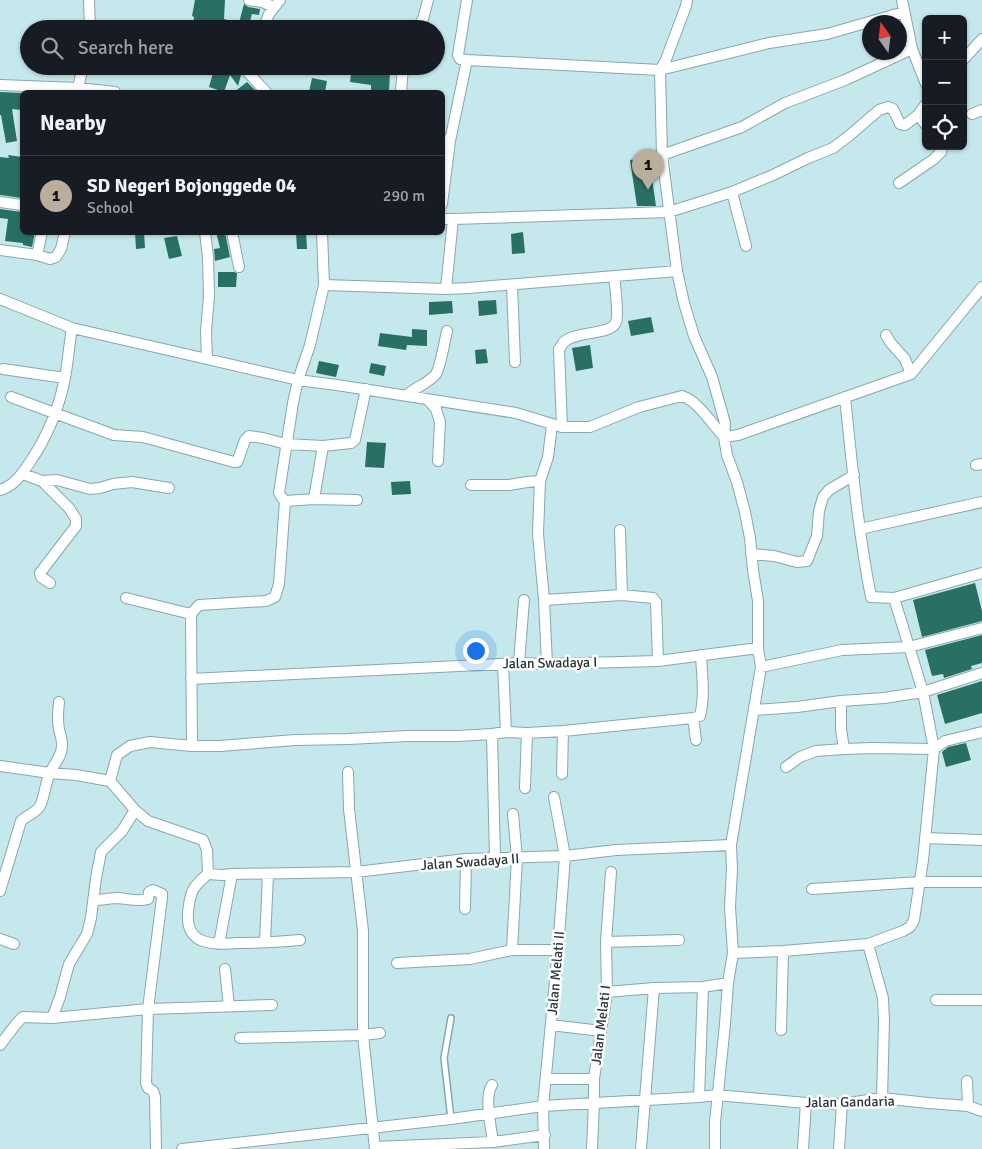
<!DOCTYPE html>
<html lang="en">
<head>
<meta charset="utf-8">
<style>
	:root { --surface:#171b24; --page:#20242c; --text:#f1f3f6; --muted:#9ea1a6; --line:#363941; --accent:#b9ae9b }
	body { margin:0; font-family:Signika,sans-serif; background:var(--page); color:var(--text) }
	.controls { position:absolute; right:15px; top:15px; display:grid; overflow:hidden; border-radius:8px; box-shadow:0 1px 4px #0004 }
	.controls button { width:45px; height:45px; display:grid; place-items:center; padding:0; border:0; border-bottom:1px solid var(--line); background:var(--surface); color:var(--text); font:25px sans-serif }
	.compass { position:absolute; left:862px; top:15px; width:45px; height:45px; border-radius:50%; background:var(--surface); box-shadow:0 1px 4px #0004; rotate:346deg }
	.you { position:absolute; left:475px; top:650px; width:18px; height:18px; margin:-12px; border:4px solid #fff; border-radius:50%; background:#1a73e8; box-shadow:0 0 0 8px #1a73e833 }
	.badge { display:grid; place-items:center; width:32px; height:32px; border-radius:50%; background:var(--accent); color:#111; font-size:16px; font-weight:700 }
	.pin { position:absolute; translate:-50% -41px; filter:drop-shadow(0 1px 2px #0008) }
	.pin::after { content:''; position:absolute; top:26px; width:18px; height:15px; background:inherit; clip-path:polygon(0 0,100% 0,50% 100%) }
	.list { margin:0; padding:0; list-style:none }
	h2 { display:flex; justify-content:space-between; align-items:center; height:65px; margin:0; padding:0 20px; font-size:21px }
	h2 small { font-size:16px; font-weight:400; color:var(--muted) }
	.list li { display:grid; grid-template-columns:32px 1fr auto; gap:15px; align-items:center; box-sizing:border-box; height:80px; padding:0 20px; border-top:1px solid var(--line) }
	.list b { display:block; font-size:19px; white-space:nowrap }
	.list p { margin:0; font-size:16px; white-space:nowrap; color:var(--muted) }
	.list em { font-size:16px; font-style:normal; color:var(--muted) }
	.icon { flex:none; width:28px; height:28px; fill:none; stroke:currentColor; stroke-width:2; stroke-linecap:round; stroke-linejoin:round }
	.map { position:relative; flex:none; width:982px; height:1149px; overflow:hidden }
	.search { position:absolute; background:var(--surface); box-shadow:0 1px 4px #0004; left:20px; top:20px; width:425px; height:55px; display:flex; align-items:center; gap:12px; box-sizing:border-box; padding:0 18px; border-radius:28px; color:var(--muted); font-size:19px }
	.panel { position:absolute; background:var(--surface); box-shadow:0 1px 4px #0004; left:20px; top:90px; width:425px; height:145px; border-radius:8px }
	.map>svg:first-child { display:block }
</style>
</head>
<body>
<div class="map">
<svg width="982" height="1149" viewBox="0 0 982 1149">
	<rect width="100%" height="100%" fill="#c5e8ec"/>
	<path fill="#297064" d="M 195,0 L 225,0 L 224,19 L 239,23 L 244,4 L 248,7 L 260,9 L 259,15 L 252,14 L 249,25 L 250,25 L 249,29 L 193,29 L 194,17 L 192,16 Z
		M 215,66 L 230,66 L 229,69 L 237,70 L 241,75 L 238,86 L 230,75 L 224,92 L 209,87 Z
		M 352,66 L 372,68 L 372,66 L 382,66 L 381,72 L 390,72 L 389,92 L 371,92 L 371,85 L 350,82 Z
		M 312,78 L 327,81 L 325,92 L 309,92 Z
		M 247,82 L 257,92 L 234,92 Z
		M 0,92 L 22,93 L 22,110 L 12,109 L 17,141 L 6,143 L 1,115 L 0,115 Z
		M 8,155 L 22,157 L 22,198 L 0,195 L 0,157 L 9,158 Z
		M 649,157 L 656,206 L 637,206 L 630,160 Z
		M 0,209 L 22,212 L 22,232 L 35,232 L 32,247 L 23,245 L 23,243 L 5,241 L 8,219 L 0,218 Z
		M 135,232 L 144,232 L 145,248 L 136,249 Z
		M 216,232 L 225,232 L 230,257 L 215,261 L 214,249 L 220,248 Z
		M 296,232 L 306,232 L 307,249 L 297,249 Z
		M 523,232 L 525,253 L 512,254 L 511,234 Z
		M 177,236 L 182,256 L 169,259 L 164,238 Z
		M 218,272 L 234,272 L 237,273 L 236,287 L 218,287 Z
		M 496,300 L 497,314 L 479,316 L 478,301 Z
		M 452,301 L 453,313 L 429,315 L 429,302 Z
		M 651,317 L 654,332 L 631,336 L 628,321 Z
		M 412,329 L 427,330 L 427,346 L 407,345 L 406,350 L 378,346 L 380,333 L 412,337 Z
		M 590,345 L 593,368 L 576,371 L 572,348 Z
		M 486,349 L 488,363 L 476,364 L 475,350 Z
		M 319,361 L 339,365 L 336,377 L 316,373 Z
		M 371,363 L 386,366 L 384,376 L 369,373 Z
		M 367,442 L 386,443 L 384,468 L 365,467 Z
		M 410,481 L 411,494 L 392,495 L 391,482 Z
		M 975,583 L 982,611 L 982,621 L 922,637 L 913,600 Z
		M 982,635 L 982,663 L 971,666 L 972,669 L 944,678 L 943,674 L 932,676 L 925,650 Z
		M 982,681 L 982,713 L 945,724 L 937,695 Z
		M 966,743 L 971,760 L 946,767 L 942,752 L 948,747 Z"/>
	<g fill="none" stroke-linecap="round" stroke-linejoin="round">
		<g stroke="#87a8ac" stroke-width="8">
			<path id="service" d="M 451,1018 L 444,1058 L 451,1119"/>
		</g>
		<g stroke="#87a8ac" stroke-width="12">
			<path id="minor" d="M 89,0 L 90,29
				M 249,0 L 262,2 L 274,7
				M 687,0 L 686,6 L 665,62 L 660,70 L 662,155 L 677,271 L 684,303 L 694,336 L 712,377 L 725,423 L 724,437 L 727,455 L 737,482 L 745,512 L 750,538 L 753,570 L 758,601 L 758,648 L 761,667 L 731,845 L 732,869 L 730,907 L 733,953
				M 902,0 L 912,49 L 926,84
				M 263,29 L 269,14 L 280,0
				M 417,29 L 423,19 L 428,0
				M 467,60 L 660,70 L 769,43 L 827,34 L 904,12
				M 963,60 L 982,39
				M 242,66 L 266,92
				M 0,85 L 78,88 L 115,92
				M 78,88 L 83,66
				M 401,92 L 403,66
				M 972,114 L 982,110
				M 918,115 L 926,125
				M 442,140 L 450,141 L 442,204
				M 450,141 L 467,60 L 460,59 L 458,55 L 467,0
				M 662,155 L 742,127 L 785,103 L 845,80 L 912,49
				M 899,183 L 934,159 L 941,152 L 942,146
				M 732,192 L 746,246
				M 0,202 L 22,205
				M 442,219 L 453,219 L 669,212 L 732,192 L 773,175 L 808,158 L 833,148 L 850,135 L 879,110 L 888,107 L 893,109 L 900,124 L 905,125 L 918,115 L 926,104
				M 205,232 L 208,257 L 209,296 L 206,331 L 207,359
				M 232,232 L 239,267
				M 0,250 L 37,255 L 50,259 L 56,257 L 61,249 L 65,232
				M 37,255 L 42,232
				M 324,285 L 446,289 L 468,288 L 677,271
				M 512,285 L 515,362
				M 446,289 L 453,219
				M 0,299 L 72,328 L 207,359 L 298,380 L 337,385 L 516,413 L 562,427 L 590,427 L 639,407 L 682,396 C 697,400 713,425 724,437
				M 886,335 L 890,342 L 905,359 L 911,374
				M 3,369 L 65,378
				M 406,396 C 415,387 428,384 436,374 C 440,368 445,340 447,331
				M 11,397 L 114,435 L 143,437 L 234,462 L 237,462 L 238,460 L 245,440 L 249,436 L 263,438 L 286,444 L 323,446
				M 845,397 C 852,464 858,531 871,597 L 894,598 L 982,573
				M 428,400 L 436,409 L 440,422 L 438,461
				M 562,427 L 559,349 C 561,347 562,345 563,343 C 575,330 611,336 616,322 C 619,315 615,285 614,276
				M 724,437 L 738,435 L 911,374 L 982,287
				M 976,465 L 982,464
				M 23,474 L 42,481 L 69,508 L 76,519 L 76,526 L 40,573 L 41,577 L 50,583
				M 42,481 L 57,480 L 90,489 L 100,488 L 113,484 L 132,482 L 169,488
				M 471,485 L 509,485 L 527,482 L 540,481
				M 0,490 C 14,486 22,474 30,462 C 47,437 59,408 65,378 C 68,362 69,345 72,328
				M 314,499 L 357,500
				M 285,501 L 314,499 L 323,446 L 351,443 L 355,440 L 366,389
				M 860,529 L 982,502
				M 620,530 L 622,595
				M 751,554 L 774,556 L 797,562 L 807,561 L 817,536 L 819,511 L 823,497 L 829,490 L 854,475
				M 126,598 L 191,614
				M 544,600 L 622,595 L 653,598 L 656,602 L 658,661
				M 519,663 L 524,600
				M 503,664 L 506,732
				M 547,664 L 544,600 L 538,534 L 540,481 L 548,457 L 552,425
				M 761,667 L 842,650 L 909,647 L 982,628
				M 191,679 L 519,663 L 547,664 L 658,661 L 758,648
				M 841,701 L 841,729 L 844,749 L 872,748 L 934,749
				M 755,710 L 797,707 L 841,701 L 884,698 L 923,692 L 982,673
				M 693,718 L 696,740
				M 492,734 L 495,858
				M 192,746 L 220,746 L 295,740 L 348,739 L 408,736 L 458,736 L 492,734 L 506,732 L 527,733 L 563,731 L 693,718 L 700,716 C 705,696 702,675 701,655
				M 934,749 L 945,741 L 982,732
				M 0,766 L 50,773 L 76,775 L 110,781 L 135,810 L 148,821 L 203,840 L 207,850 L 208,874
				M 786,767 L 800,757 L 816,751 L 844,749
				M 562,774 L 563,731
				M 110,781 L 117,755 L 130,746 L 150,742 L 192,746 L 191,614 L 199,605 L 266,601 L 275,597 L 279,584 L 285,501 L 282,498 L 279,493 L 293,403 L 298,380 L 310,345 L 324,285 L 322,232
				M 525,788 L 527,733
				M 925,838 L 982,840
				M 208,874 L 222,875 L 232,874 L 356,872 L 466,859 L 565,856 L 616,850 L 731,845
				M 208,874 C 192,887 190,892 188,913 C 187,926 190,936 203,941 C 214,945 227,944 238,943 C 259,943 280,942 300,940
				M 812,889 L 920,882 L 982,882
				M 0,891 L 21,821 C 27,815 36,813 40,806 C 45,796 45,783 50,773 C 54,764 63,755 62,744 C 62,739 60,734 59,729 C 57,720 58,711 59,702
				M 94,900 C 102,900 111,898 119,898 C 129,899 137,902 148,899 L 149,892 L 153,890 L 162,894 L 162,898 L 148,1009 L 146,1083 L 148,1088 L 153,1091 L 155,1097 L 156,1149
				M 465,909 L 466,859
				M 0,939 L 14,944
				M 265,942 L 268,874
				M 606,942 L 679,940
				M 219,944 L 232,874
				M 868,944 L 883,998 L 884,1021 L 882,1098
				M 512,950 L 517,858 L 513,814
				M 397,963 L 470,959 L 512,950 L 558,950
				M 225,969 L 229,1006
				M 607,992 L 654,988 L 703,987 L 728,983
				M 936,1000 L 982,1000
				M 52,1018 L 60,997 L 69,964 L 87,934 L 91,918 L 96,878 L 101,852 L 122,831 L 135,810
				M 551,1025 L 601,1031
				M 781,1030 L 783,951
				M 240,1038 L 363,1035 L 363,931 L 349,809 L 348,772
				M 0,1045 C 6,1038 17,1021 23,1017 L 52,1018 L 148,1009 L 272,1005
				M 546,1079 L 594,1079
				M 967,1081 L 968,1106
				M 699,1097 L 703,987
				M 493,1142 L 545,1135
				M 375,1147 L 493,1142 C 491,1127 484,1097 492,1085
				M 182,1149 L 451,1119 L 543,1106 L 699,1097 L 717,1095 L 806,1103 L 842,1104 L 882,1098 L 928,1103 L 968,1106 L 982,1111
				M 375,1149 L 363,1035 L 380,1033
				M 544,1149 L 543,1106 L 558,950 L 565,856 L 554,797
				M 592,1149 L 594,1102 L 594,1079 L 607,992 L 606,942 L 611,872
				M 641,1149 L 654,988
				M 715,1149 L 715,1122 L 725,1024 L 728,983 L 733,953 L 783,951 L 868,944 L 903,931 L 910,927 L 914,920 L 923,860 L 934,749 L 923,692 L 894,598
				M 803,1149 L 806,1103
				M 839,1149 L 842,1104"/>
		</g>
		<use href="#service" stroke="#fff" stroke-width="5"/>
		<use href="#minor" stroke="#fff" stroke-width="10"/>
	</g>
	<g text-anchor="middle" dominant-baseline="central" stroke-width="5" stroke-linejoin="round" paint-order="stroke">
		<g font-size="14" fill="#253334" stroke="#fff">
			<text transform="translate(550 663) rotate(-1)">Jalan Swadaya I</text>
			<text transform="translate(470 862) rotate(-4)">Jalan Swadaya II</text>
			<text transform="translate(556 973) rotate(-85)">Jalan Melati II</text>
			<text transform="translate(601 1025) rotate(-83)">Jalan Melati I</text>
			<text transform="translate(850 1102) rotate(-1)">Jalan Gandaria</text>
		</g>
	</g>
</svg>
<div class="controls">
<button>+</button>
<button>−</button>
<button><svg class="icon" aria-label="locate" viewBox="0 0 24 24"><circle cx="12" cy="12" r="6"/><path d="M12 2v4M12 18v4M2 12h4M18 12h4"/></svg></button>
</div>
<svg class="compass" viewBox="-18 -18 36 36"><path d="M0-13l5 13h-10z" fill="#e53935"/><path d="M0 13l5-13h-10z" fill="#9ea1a6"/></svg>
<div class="you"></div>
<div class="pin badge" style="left:648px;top:190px">1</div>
<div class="search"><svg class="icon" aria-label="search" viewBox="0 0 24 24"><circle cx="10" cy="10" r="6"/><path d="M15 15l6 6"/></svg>Search here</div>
<section class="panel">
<h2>Nearby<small></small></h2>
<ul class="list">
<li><span class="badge">1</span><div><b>SD Negeri Bojonggede 04</b><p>School</p></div><em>290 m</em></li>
</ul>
</section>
</div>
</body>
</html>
